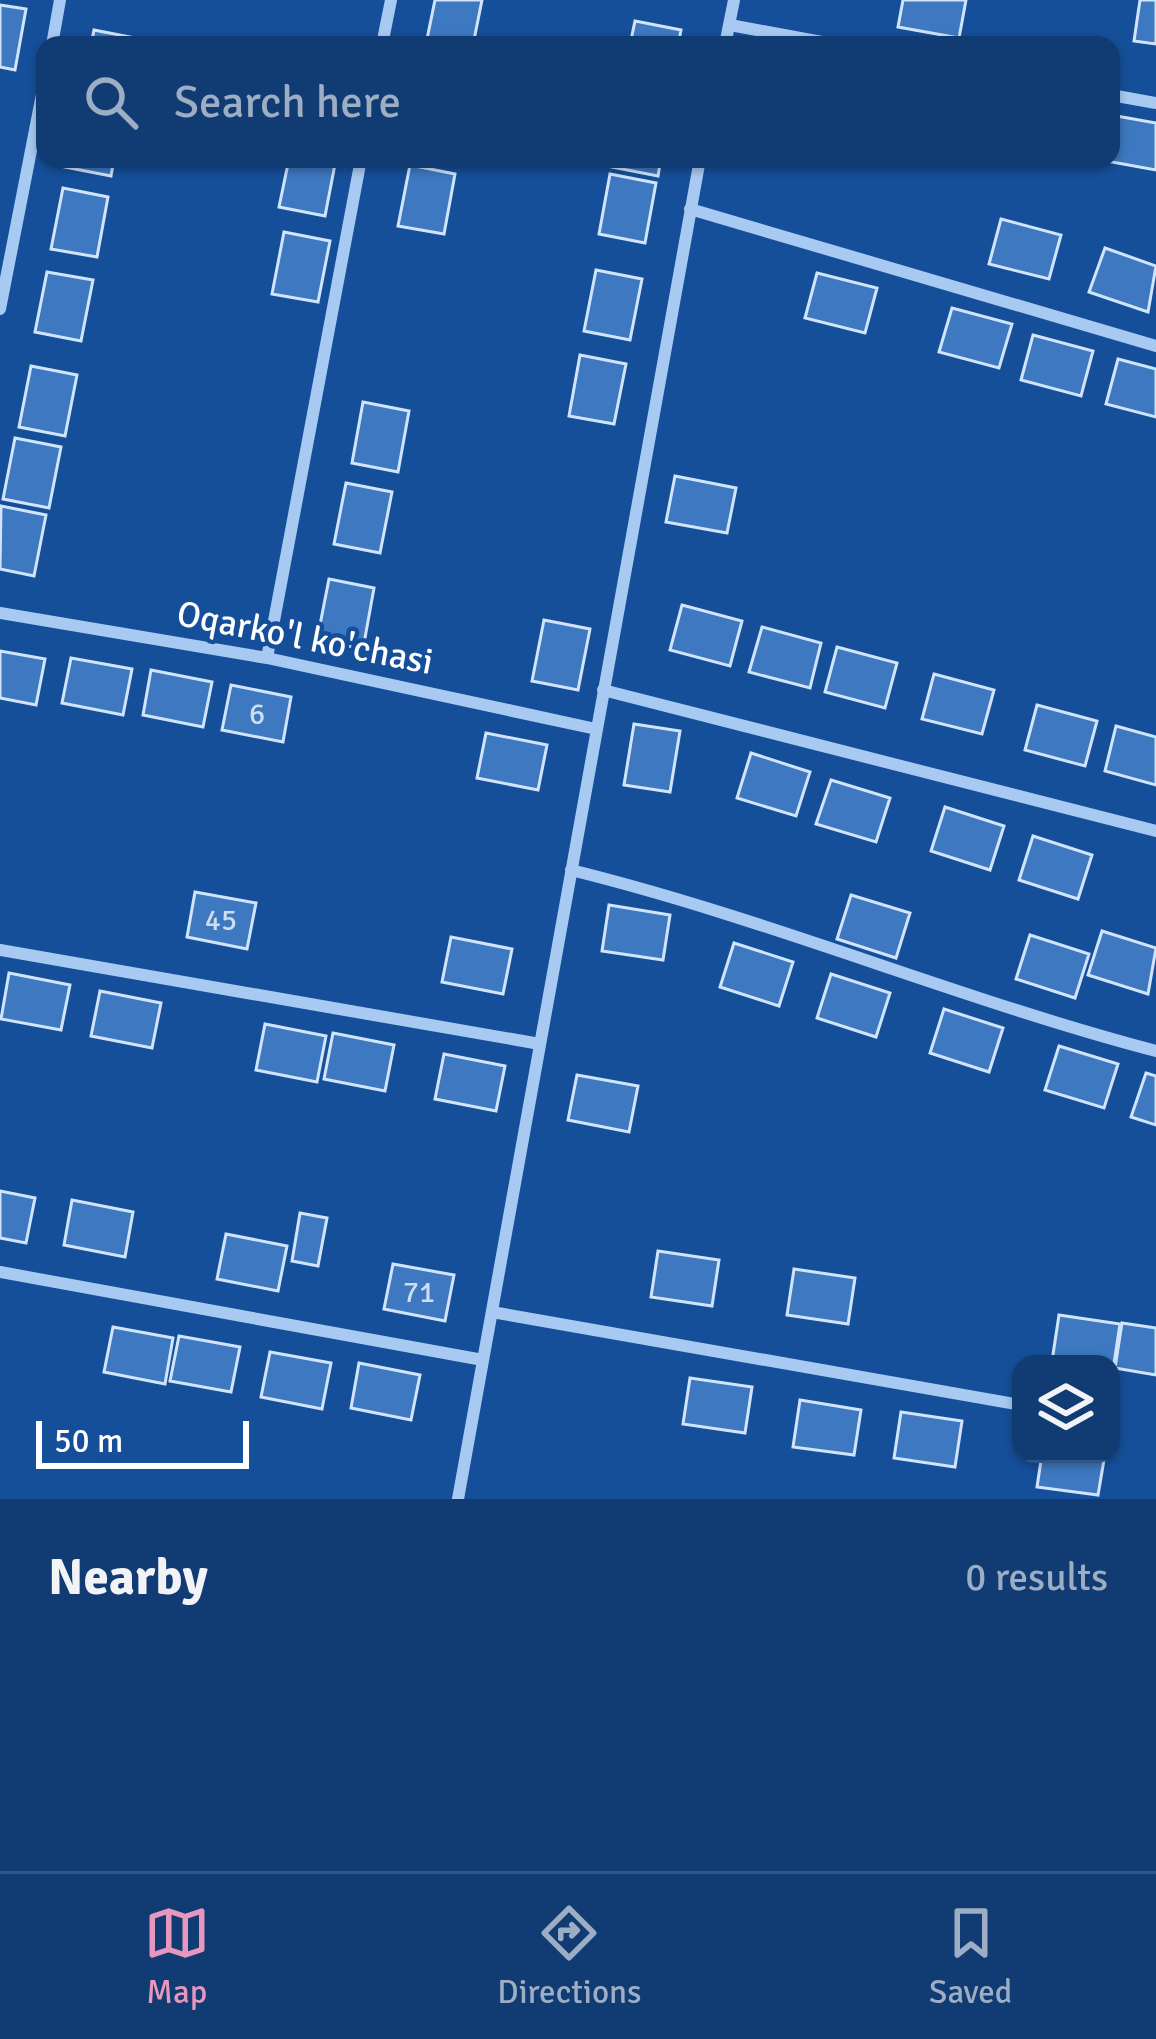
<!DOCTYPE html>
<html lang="en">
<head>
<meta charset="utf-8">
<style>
	:root { --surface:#103b73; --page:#1e467b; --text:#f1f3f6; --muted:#9cadc4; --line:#305585; --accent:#e797bd }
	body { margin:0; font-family:Signika,sans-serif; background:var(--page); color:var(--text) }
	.controls { position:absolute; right:36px; bottom:36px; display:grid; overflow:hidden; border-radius:24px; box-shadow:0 3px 9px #0004 }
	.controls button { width:108px; height:108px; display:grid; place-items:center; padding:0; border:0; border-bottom:3px solid var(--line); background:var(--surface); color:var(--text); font:60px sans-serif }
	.scale { position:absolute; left:36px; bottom:30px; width:213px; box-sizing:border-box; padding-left:12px; border:6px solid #fff; border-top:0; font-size:33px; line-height:42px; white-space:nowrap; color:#fff; -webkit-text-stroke:9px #154f99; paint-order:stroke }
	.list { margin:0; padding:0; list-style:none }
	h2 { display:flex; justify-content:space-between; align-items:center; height:156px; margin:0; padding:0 48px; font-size:51px }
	h2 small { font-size:39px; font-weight:400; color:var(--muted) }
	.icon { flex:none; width:66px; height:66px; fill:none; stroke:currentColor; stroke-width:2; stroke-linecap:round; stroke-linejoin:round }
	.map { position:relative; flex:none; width:1156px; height:1499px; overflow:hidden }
	.search { position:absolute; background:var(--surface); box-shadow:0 3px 9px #0004; left:36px; right:36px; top:36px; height:132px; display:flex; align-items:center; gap:30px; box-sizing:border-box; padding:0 42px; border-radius:24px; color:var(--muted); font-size:45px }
	.sheet { height:372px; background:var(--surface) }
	nav { display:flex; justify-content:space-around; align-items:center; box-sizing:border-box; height:168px; border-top:3px solid var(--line); background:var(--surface); font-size:33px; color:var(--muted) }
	nav a { display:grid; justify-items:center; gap:6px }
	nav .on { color:var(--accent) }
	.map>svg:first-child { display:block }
</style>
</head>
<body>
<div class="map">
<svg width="1156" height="1499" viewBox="0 0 1156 1499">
	<rect width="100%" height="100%" fill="#154f99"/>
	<path fill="#3d78c0" stroke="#d0e4fd" stroke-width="3" d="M 435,0 L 482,0 L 473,45 L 426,44 Z
		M 903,0 L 966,0 L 959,38 L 898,27 Z
		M 1140,0 L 1156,0 L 1156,44 L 1134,41 Z
		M 0,5 L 26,9 L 15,70 L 0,67 Z
		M 635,21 L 681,30 L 678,45 L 630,45 Z
		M 94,30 L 140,39 L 139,45 L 91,45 Z
		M 1111,115 L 1156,123 L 1156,170 L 1101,160 L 1111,159 Z
		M 67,159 L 114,159 L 111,176 L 65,167 Z
		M 289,159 L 336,159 L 325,216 L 279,207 Z
		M 613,159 L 661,159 L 658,176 L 612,167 Z
		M 410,165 L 455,174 L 444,234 L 398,226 Z
		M 610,174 L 656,183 L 645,243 L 599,234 Z
		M 63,188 L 108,197 L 97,257 L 51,249 Z
		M 1001,219 L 1061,235 L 1049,279 L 989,264 Z
		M 284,232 L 330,241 L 318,302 L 272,294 Z
		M 1105,248 L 1156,266 L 1148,312 L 1089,292 Z
		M 596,270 L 642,279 L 630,340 L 584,331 Z
		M 47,272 L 93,280 L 81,341 L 35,332 Z
		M 817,273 L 877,288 L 865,333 L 805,318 Z
		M 952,308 L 1012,324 L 999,368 L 939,352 Z
		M 1033,335 L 1093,351 L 1081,396 L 1021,380 Z
		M 580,355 L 626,364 L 614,424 L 569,416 Z
		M 1118,359 L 1156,369 L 1156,417 L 1106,404 Z
		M 31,366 L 77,375 L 65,436 L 19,427 Z
		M 363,402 L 409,411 L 398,472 L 352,463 Z
		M 15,438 L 61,447 L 49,508 L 3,499 Z
		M 675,476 L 736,488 L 727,533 L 666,522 Z
		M 346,483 L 392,492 L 380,553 L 334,544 Z
		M 1,506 L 46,515 L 34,576 L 0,569 Z
		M 329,579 L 374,588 L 363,649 L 317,640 Z
		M 682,605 L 742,621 L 730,666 L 670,650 Z
		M 544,620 L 590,629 L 578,690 L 532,681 Z
		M 762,627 L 821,643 L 810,688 L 749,672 Z
		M 837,647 L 897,663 L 885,708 L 825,692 Z
		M 0,651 L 45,659 L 36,705 L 0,698 Z
		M 71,658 L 132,669 L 123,715 L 62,703 Z
		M 151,670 L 212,682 L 203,727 L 143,715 Z
		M 934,674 L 994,690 L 982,734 L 922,719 Z
		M 231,685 L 291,697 L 283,742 L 222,730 Z
		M 1037,705 L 1097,721 L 1085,766 L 1025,750 Z
		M 634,724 L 680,731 L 670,792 L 624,785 Z
		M 1116,726 L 1156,737 L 1156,785 L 1105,771 Z
		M 486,733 L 547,745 L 538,790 L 477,778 Z
		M 751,753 L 810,772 L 796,816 L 737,798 Z
		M 831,780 L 890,798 L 876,842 L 816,824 Z
		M 945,807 L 1004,826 L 990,870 L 931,851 Z
		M 1033,836 L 1092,855 L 1078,899 L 1019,880 Z
		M 195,892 L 256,903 L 247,949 L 187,937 Z
		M 851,895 L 910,913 L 896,958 L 837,939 Z
		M 609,905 L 670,915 L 663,960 L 602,951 Z
		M 1102,931 L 1156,948 L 1148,994 L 1088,975 Z
		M 1030,935 L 1089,954 L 1075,998 L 1016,979 Z
		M 451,937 L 512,949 L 503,994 L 442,982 Z
		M 734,943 L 793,962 L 779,1006 L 720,987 Z
		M 9,973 L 70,985 L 61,1030 L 1,1019 Z
		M 831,974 L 890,993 L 876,1037 L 817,1018 Z
		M 100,991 L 161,1003 L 152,1048 L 91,1036 Z
		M 944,1009 L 1003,1028 L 989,1072 L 930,1053 Z
		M 265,1024 L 326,1036 L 317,1082 L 256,1070 Z
		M 333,1033 L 394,1045 L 385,1091 L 324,1079 Z
		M 1059,1046 L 1118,1064 L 1104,1108 L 1045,1090 Z
		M 444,1054 L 505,1066 L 496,1111 L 435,1099 Z
		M 1146,1073 L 1156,1076 L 1156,1125 L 1131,1117 Z
		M 577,1075 L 638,1086 L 629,1132 L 568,1120 Z
		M 0,1191 L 35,1198 L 26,1243 L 0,1238 Z
		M 72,1200 L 133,1212 L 125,1257 L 64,1245 Z
		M 300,1213 L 327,1218 L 318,1266 L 292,1261 Z
		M 226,1234 L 287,1246 L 278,1291 L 217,1279 Z
		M 658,1251 L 719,1260 L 712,1306 L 651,1297 Z
		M 393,1264 L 454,1275 L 445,1321 L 384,1309 Z
		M 794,1269 L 855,1278 L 848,1324 L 787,1315 Z
		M 1059,1315 L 1120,1324 L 1113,1370 L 1111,1364 L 1052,1361 Z
		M 1122,1323 L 1156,1328 L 1156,1375 L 1115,1368 Z
		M 113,1327 L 173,1338 L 165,1384 L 104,1372 Z
		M 179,1336 L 240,1347 L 231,1392 L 170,1381 Z
		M 270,1352 L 331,1363 L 322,1409 L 261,1397 Z
		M 359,1363 L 420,1375 L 411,1420 L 351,1408 Z
		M 690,1378 L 752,1387 L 745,1433 L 683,1424 Z
		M 800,1400 L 861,1410 L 854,1455 L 793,1447 Z
		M 901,1412 L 962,1421 L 955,1467 L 894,1458 Z
		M 1042,1454 L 1105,1454 L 1098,1495 L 1037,1487 Z"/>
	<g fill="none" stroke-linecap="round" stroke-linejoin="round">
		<path stroke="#a8caf2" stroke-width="12" d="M 730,25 L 838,45
			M 52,45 L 60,0
			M 382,45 L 391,0
			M 725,45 L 734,0
			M 1111,95 L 1156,103
			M 690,209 L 1156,346
			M 0,309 L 45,79
			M 0,613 L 267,658 L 596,729
			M 267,658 L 361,159
			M 603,690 L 1156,831
			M 571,870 C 770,919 958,999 1156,1051
			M 0,950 L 540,1044
			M 0,1272 L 483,1360
			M 492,1312 L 1021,1405
			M 458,1499 L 700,159"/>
	</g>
	<g text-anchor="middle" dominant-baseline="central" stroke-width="9" stroke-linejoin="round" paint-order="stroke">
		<g font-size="30" fill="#ceddef">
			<text x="257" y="714">6</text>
			<text x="221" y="920">45</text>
			<text x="419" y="1292">71</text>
		</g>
		<g font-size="36" fill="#fff" stroke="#154f99">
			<text transform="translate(305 638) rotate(11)">Oqarko'l ko'chasi</text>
		</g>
	</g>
</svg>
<div class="controls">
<button><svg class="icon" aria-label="layers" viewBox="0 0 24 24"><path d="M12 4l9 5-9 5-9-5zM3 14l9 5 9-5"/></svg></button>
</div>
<div class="scale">50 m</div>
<div class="search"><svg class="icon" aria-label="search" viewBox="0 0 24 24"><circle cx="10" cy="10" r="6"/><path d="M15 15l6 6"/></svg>Search here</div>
</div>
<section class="sheet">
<h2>Nearby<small>0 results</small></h2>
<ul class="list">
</ul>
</section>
<nav>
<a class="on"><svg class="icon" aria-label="map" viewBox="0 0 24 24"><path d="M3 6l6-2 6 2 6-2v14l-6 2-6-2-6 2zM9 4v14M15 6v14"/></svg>Map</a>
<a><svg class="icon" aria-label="directions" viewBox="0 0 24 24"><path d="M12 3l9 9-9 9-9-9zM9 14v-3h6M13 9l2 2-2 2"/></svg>Directions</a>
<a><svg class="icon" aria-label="saved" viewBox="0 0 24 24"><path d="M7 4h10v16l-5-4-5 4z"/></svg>Saved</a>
</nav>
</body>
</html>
